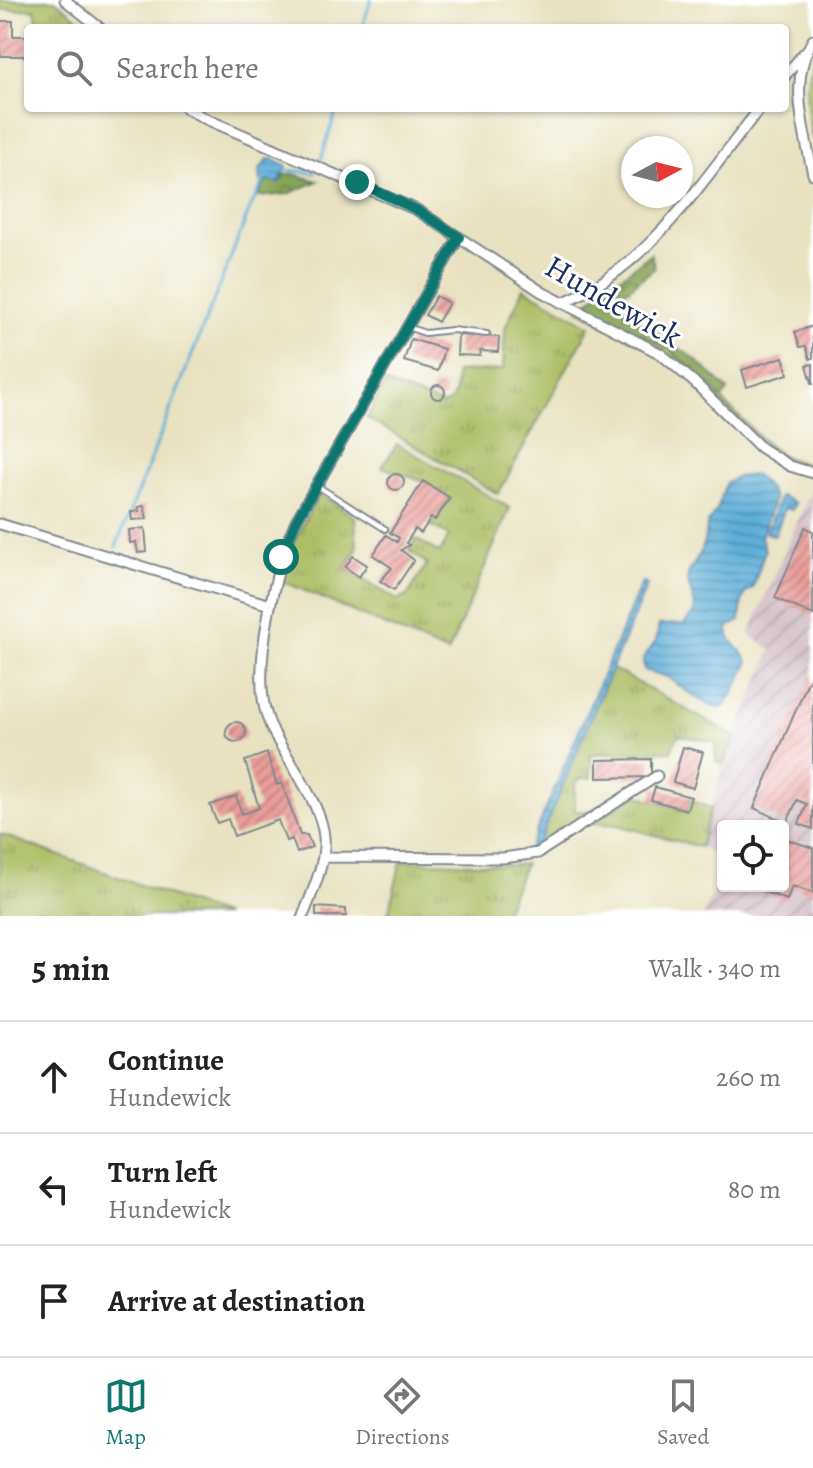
<!DOCTYPE html>
<html lang="en">
<head>
<meta charset="utf-8">
<style>
	:root { --surface:#fff; --page:#f2f2f2; --text:#222; --muted:#767676; --line:#e0e0e0; --accent:#0f766e }
	body { margin:0; font-family:Alegreya,serif; background:var(--page); color:var(--text) }
	.controls { position:absolute; right:24px; bottom:24px; display:grid; overflow:hidden; border-radius:8px; box-shadow:0 2px 6px #0004 }
	.controls button { width:72px; height:72px; display:grid; place-items:center; padding:0; border:0; border-bottom:2px solid var(--line); background:var(--surface); color:var(--text); font:40px sans-serif }
	.compass { position:absolute; left:621px; top:136px; width:72px; height:72px; border-radius:50%; background:var(--surface); box-shadow:0 2px 6px #0004; rotate:83deg }
	.stop { position:absolute; width:24px; height:24px; margin:-18px; border:6px solid #0f766e; border-radius:50%; background:#fff }
	.stop.end { background:#0f766e; border-color:#fff; box-shadow:0 2px 8px #0008 }
	.list { margin:0; padding:0; list-style:none }
	h2 { display:flex; justify-content:space-between; align-items:center; height:104px; margin:0; padding:0 32px; font-size:34px }
	h2 small { font-size:26px; font-weight:400; color:var(--muted) }
	.list li { display:grid; grid-template-columns:52px 1fr auto; gap:24px; align-items:center; box-sizing:border-box; height:112px; padding:0 32px; border-top:2px solid var(--line) }
	.list b { display:block; font-size:30px; white-space:nowrap }
	.list p { margin:0; font-size:26px; white-space:nowrap; color:var(--muted) }
	.list em { font-size:26px; font-style:normal; color:var(--muted) }
	.icon { flex:none; width:44px; height:44px; fill:none; stroke:currentColor; stroke-width:2; stroke-linecap:round; stroke-linejoin:round }
	.map { position:relative; flex:none; width:813px; height:916px; overflow:hidden }
	.search { position:absolute; background:var(--surface); box-shadow:0 2px 6px #0004; left:24px; right:24px; top:24px; height:88px; display:flex; align-items:center; gap:20px; box-sizing:border-box; padding:0 28px; border-radius:8px; color:var(--muted); font-size:30px }
	.sheet { height:440px; background:var(--surface) }
	nav { display:flex; justify-content:space-around; align-items:center; box-sizing:border-box; height:112px; border-top:2px solid var(--line); background:var(--surface); font-size:22px; color:var(--muted) }
	nav a { display:grid; justify-items:center; gap:4px }
	nav .on { color:var(--accent) }
	.map>svg:first-child { display:block }
</style>
</head>
<body>
<div class="map">
<svg width="813" height="916" viewBox="0 0 813 916">
	<defs>
		<pattern id="industrial-furrows" width="10" height="10" patternUnits="userSpaceOnUse" patternTransform="scale(2)"><rect width="10" height="10" fill="#d2bec5"/><path d="M-1 1l2-2M0 10L10 0M9 11l2-2" fill="none" stroke="#aa9ba3"/></pattern>
		<pattern id="grass-tufts" width="24" height="20" patternUnits="userSpaceOnUse" patternTransform="scale(2)"><rect width="24" height="20" fill="#aabc60"/><path d="M3 7l-1-3M5 7V3M7 7l1-3M15 17l-1-3M17 17v-4M19 17l1-3" fill="none" stroke="#8a9952"/></pattern>
		<pattern id="forest-crowns" width="20" height="18" patternUnits="userSpaceOnUse" patternTransform="scale(2)"><rect width="20" height="18" fill="#87a456"/><path d="M2 6a3 3 0 1 1 6 0M12 15a3 3 0 1 1 6 0" fill="none" stroke="#6e864a"/></pattern>
		<pattern id="water-rules" width="6" height="5" patternUnits="userSpaceOnUse" patternTransform="scale(2)"><rect width="6" height="5" fill="#5eafd9"/><path d="M0 2.5h6" fill="none" stroke="#4d8fb3"/></pattern>
		<pattern id="building-hatch" width="6" height="6" patternUnits="userSpaceOnUse" patternTransform="scale(2)"><rect width="6" height="6" fill="#ea9d9a"/><path d="M-1 1l2-2M0 6l6-6M5 7l2-2" fill="none" stroke="#bd8081"/></pattern>
	</defs>
	<rect width="100%" height="100%" fill="#fff"/>
	<filter id="ink" filterUnits="userSpaceOnUse"><feTurbulence type="fractalNoise" baseFrequency=".0125" numOctaves="2"/><feDisplacementMap in="SourceGraphic" scale="16" xChannelSelector="R" yChannelSelector="G"/><feConvolveMatrix kernelMatrix="1 2 1 2 8 2 1 2 1" color-interpolation-filters="sRGB"/></filter>
	<filter id="wash" filterUnits="userSpaceOnUse"><feTurbulence type="fractalNoise" baseFrequency=".006" numOctaves="4" result="noise"/><feDisplacementMap in="SourceGraphic" scale="32" xChannelSelector="R" yChannelSelector="G"/><feGaussianBlur stdDeviation="1.8" result="paint"/><feColorMatrix in="noise" values="0 0 0 0 0 0 0 0 0 0 0 0 0 0 0 0 0 1.4 0 .05"/><feComposite in="paint" operator="in"/></filter>
	<g filter="url(#wash)">
		<rect width="100%" height="100%" fill="#e8e2c0"/>
		<path fill="url(#industrial-furrows)" d="M 813,486 L 813,916 L 703,916 L 723,870 L 723,886 L 783,886 L 783,826 L 723,826 L 723,857 L 700,847 L 723,764 L 772,649 L 749,635 Z"/>
		<path fill="url(#grass-tufts)" stroke="#62765f" stroke-width="2" d="M 0,0 L 55,0 L 90,28 L 38,28 L 35,9 L 0,10 Z
			M 813,57 L 813,142 C 807,112 802,86 813,57 Z
			M 524,288 L 590,326 L 498,494 L 367,418 L 385,383 L 443,405 L 451,401 L 455,393 L 456,372 L 503,370 L 505,328 Z
			M 587,302 L 588,308 L 670,349 L 766,443 L 781,455 L 813,467 L 813,472 L 776,456 L 680,365 L 579,310 Z
			M 397,444 L 510,508 L 448,653 L 282,581 L 288,552 L 319,494 L 355,517 L 357,549 L 345,568 L 397,600 L 407,596 L 427,564 L 409,551 L 416,539 L 440,553 L 449,536 L 432,526 L 450,498 L 423,481 L 382,467 Z
			M 612,668 L 735,737 L 723,764 L 716,762 L 715,742 L 678,735 L 671,751 L 591,754 L 591,778 L 580,778 L 575,784 L 575,811 L 599,812 L 535,851 Z
			M 636,795 L 687,810 L 690,800 L 711,808 L 700,847 L 617,825 L 592,823 Z
			M 0,834 L 225,916 L 0,916 Z
			M 401,861 L 511,865 L 525,864 L 503,916 L 384,916 L 389,911 Z"/>
		<path fill="url(#forest-crowns)" stroke="#516a5a" stroke-width="2" d="M 292,174 L 318,181 L 288,194 L 258,197 L 266,182 L 282,179 L 285,175 Z
			M 651,254 L 655,268 L 623,293 L 622,305 L 629,316 L 652,329 L 696,360 L 728,390 L 722,399 L 670,349 L 587,307 L 587,302 Z"/>
		<path fill="url(#water-rules)" stroke="#3c6f9c" stroke-width="2" d="M 268,159 L 274,159 L 287,166 L 279,183 L 260,180 L 259,171 Z
			M 755,475 L 769,489 L 774,499 L 761,537 L 765,550 L 753,588 L 746,592 L 742,601 L 740,621 L 728,627 C 727,645 744,648 748,663 C 745,670 727,706 723,707 C 711,712 679,685 669,678 C 662,674 652,673 644,670 L 643,659 L 656,641 L 659,625 L 684,624 L 694,613 L 695,605 L 687,580 L 688,574 L 702,550 L 708,523 L 717,509 L 726,483 L 737,477 Z
			M 780,496 L 795,503 L 792,510 L 785,508 L 775,535 L 766,533 Z
			M 642,582 L 647,585 L 535,851 L 528,851 Z"/>
		<g fill="none" stroke-linecap="round" stroke-linejoin="round">
			<path stroke="#5eafd9" stroke-width="3" d="M 362,28 L 371,0
				M 321,159 L 337,108
				M 284,170 L 315,173
				M 116,547 L 249,211 L 264,180"/>
		</g>
		<g id="blocks">
			<path fill="url(#building-hatch)" d="M 0,21 L 13,21 L 13,36 L 28,36 L 28,56 L 0,56 Z
				M 436,296 L 449,303 L 438,322 L 425,315 Z
				M 813,326 L 813,358 L 810,359 L 806,346 L 800,347 L 795,332 Z
				M 458,335 L 499,337 L 498,352 L 480,351 L 480,356 L 457,355 Z
				M 411,339 L 444,349 L 438,371 L 404,361 Z
				M 783,357 L 788,374 L 747,387 L 742,370 Z
				M 813,364 L 813,383 L 812,383 L 807,365 Z
				M431 392a7 7 0 1 1 14 0a7 7 0 1 1-14 0Z
				M388 482a8 8 0 1 1 16 0a8 8 0 1 1-16 0Z
				M 423,481 L 450,498 L 435,520 L 431,518 L 421,533 L 415,529 L 406,543 L 409,545 L 401,550 L 414,560 L 394,590 L 380,581 L 392,568 L 373,555 L 386,535 L 397,542 L 399,538 L 390,533 Z
				M 144,506 L 147,519 L 132,520 L 131,512 L 139,511 L 138,507 Z
				M 805,527 L 813,531 L 813,615 L 775,598 Z
				M 145,528 L 147,552 L 138,553 L 136,542 L 130,543 L 129,530 Z
				M 353,556 L 367,565 L 359,577 L 345,567 Z
				M 810,677 L 813,678 L 813,829 L 799,824 L 807,804 L 797,800 L 787,823 L 754,808 Z
				M226 732a10 10 0 1 1 20 0a10 10 0 1 1-20 0Z
				M 683,747 L 703,752 L 693,788 L 673,782 Z
				M 267,753 L 277,785 L 282,783 L 300,835 L 307,835 L 312,847 L 297,853 L 292,839 L 286,841 L 278,820 L 234,836 L 228,819 L 217,823 L 210,805 L 236,796 L 242,814 L 259,808 L 245,761 Z
				M 651,759 L 651,777 L 597,778 L 597,760 Z
				M 655,787 L 691,797 L 687,810 L 651,800 Z
				M 783,838 L 813,848 L 813,893 L 792,886 L 787,900 L 748,886 L 783,886 Z
				M 316,907 L 346,909 L 346,916 L 316,916 Z"/>
		</g>
	</g>
	<g filter="url(#ink)">
		<use href="#blocks" fill-opacity="0" stroke="#82888f" stroke-width="2"/>
		<g fill="none" stroke-linecap="round" stroke-linejoin="round">
			<g stroke="#82888f" stroke-width="8">
				<path id="lane" d="M 410,328 L 425,333 L 452,330 L 487,334
					M 319,487 L 385,529"/>
			</g>
			<g stroke="#82888f" stroke-width="13">
				<path id="street" d="M 65,0 L 100,28
					M 813,40 C 788,79 804,131 813,174
					M 785,76 L 803,54
					M 186,108 L 206,119 L 417,210 L 542,292 L 661,354 L 694,382 L 761,448 L 790,466 L 813,473
					M 561,303 C 648,270 704,178 760,108
					M 0,524 L 270,605
					M 324,857 L 503,858 L 538,853 L 657,776
					M 303,916 C 334,840 332,832 291,762 C 281,746 271,731 266,713 C 252,666 276,565 296,521 L 459,237"/>
			</g>
			<use href="#lane" stroke="#fff" stroke-width="4"/>
			<use href="#street" stroke="#fff" stroke-width="9"/>
		</g>
	</g>
	<g fill="none" stroke-linecap="round" stroke-linejoin="round" filter="url(#ink)">
		<path stroke="#0f766e" stroke-width="10" d="M 281,557 L 296,521 L 459,237 L 417,210 L 357,182"/>
	</g>
	<g text-anchor="middle" dominant-baseline="central" stroke-width="6" stroke-linejoin="round" paint-order="stroke">
		<g font-size="32" fill="#1b2f5e" stroke="#fff">
			<text transform="translate(614 301) rotate(30)">Hundewick</text>
		</g>
	</g>
</svg>
<div class="controls">
<button><svg class="icon" aria-label="locate" viewBox="0 0 24 24"><circle cx="12" cy="12" r="6"/><path d="M12 2v4M12 18v4M2 12h4M18 12h4"/></svg></button>
</div>
<svg class="compass" viewBox="-18 -18 36 36"><path d="M0-13l5 13h-10z" fill="#e53935"/><path d="M0 13l5-13h-10z" fill="#767676"/></svg>
<div class="stop" style="left:281px;top:557px"></div>
<div class="stop end" style="left:357px;top:182px"></div>
<div class="search"><svg class="icon" aria-label="search" viewBox="0 0 24 24"><circle cx="10" cy="10" r="6"/><path d="M15 15l6 6"/></svg>Search here</div>
</div>
<section class="sheet">
<h2>5 min<small>Walk · 340 m</small></h2>
<ul class="list">
<li><svg class="icon" aria-label="ahead" viewBox="0 0 24 24"><path d="M12 20V5M6 11l6-6 6 6"/></svg><div><b>Continue</b><p>Hundewick</p></div><em>260 m</em></li>
<li><svg class="icon" aria-label="left" viewBox="0 0 24 24"><path d="M17 20v-9H6M10 6l-5 5 5 5"/></svg><div><b>Turn left</b><p>Hundewick</p></div><em>80 m</em></li>
<li><svg class="icon" aria-label="arrive" viewBox="0 0 24 24"><path d="M6 21V4h12l-3 4 3 4H6"/></svg><div><b>Arrive at destination</b></div></li>
</ul>
</section>
<nav>
<a class="on"><svg class="icon" aria-label="map" viewBox="0 0 24 24"><path d="M3 6l6-2 6 2 6-2v14l-6 2-6-2-6 2zM9 4v14M15 6v14"/></svg>Map</a>
<a><svg class="icon" aria-label="directions" viewBox="0 0 24 24"><path d="M12 3l9 9-9 9-9-9zM9 14v-3h6M13 9l2 2-2 2"/></svg>Directions</a>
<a><svg class="icon" aria-label="saved" viewBox="0 0 24 24"><path d="M7 4h10v16l-5-4-5 4z"/></svg>Saved</a>
</nav>
</body>
</html>
